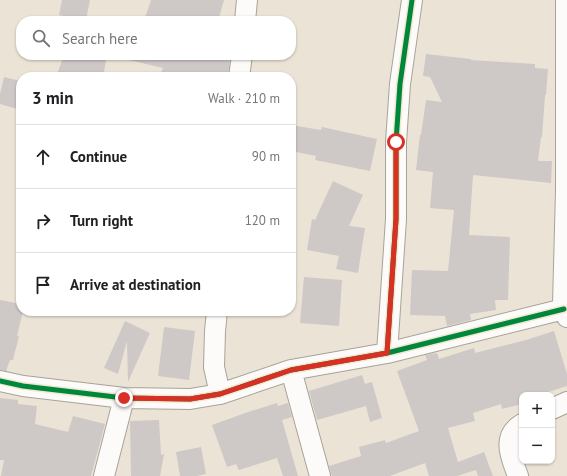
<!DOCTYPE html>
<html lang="en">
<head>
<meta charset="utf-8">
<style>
	:root { --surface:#fff; --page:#f2f2f2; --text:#202124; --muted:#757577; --line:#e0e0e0 }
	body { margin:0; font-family:"PT Sans",sans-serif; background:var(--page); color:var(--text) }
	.controls { position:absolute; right:12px; bottom:12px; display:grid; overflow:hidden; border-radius:8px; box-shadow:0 1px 3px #0004 }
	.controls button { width:36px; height:36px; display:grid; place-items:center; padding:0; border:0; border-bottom:1px solid var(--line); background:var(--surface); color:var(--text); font:20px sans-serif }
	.stop { position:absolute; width:12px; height:12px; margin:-9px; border:3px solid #d93025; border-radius:50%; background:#fff }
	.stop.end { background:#d93025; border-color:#fff; box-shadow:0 1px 4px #0008 }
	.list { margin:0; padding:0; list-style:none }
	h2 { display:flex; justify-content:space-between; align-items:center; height:52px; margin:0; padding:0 16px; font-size:17px }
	h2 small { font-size:13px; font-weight:400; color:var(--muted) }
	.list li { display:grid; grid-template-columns:26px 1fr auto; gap:12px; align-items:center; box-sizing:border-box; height:64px; padding:0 16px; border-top:1px solid var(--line) }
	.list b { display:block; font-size:15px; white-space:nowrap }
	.list em { font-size:13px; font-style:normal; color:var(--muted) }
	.icon { flex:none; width:22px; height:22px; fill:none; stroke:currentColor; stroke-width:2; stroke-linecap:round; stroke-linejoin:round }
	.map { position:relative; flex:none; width:567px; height:476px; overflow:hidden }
	.search { position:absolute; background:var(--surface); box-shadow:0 1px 3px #0004; left:16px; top:16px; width:280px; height:44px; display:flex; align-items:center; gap:10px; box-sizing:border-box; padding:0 14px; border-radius:16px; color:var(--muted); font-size:15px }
	.panel { position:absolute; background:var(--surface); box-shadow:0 1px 3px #0004; left:16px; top:72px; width:280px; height:244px; border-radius:16px }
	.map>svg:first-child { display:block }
</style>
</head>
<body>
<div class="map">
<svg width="567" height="476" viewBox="0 0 567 476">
	<rect width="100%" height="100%" fill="#ebe4d6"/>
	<path fill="#cec8c7" d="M 62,0 L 90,0 L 86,20 L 59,15 Z
		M 151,0 L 224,0 L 218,21 L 144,21 Z
		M 426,54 L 471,59 L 471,60 L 535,64 L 535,68 L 548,69 L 546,95 L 545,95 L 542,137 L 541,137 L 538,161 L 552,161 L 551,183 L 473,175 L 469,235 L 510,237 L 508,300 L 495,300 L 496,310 L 470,314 L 471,320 L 447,326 L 445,316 L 410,315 L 412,270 L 448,271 L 454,210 L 430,208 L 433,172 L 416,170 L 420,135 L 421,135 L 426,100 L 442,102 L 430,77 L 423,76 Z
		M 64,55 L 107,55 L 103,77 L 56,77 Z
		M 130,55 L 208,55 L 223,59 L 224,56 L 230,57 L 228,77 L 159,77 L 163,68 L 129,60 Z
		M 4,77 L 21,81 L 21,110 L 0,104 L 0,94 Z
		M 291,125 L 321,130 L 322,127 L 377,139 L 370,171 L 315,160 L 316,156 L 291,151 Z
		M 333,181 L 363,195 L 349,226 L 365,228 L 358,273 L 336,269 L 339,256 L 307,250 L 312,219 L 315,220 Z
		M 304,277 L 342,280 L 339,326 L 300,323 Z
		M 0,300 L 21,304 L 21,311 L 23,311 L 17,336 L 19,336 L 13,360 L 10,360 L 6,371 L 0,370 Z
		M 125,321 L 150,333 L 128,382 L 127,341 L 118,374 L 104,368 Z
		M 164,327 L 195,331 L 189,380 L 158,376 Z
		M 554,331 L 567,374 L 567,386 L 539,395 L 522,395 L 522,400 L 521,400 L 522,404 L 502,409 L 501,404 L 473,413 L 475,421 L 448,428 L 458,462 L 484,452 L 493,476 L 478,476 L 476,470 L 457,476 L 429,476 L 425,463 L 390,476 L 332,476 L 329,466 L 361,456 L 359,447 L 385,440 L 386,443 L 419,431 L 397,371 L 427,360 L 425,355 L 437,353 L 439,359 L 474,348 L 475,353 L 526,340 Z
		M 362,375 L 365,384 L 372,382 L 382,418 L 370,422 L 366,406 L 317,420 L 309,391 Z
		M 0,398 L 18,400 L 18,404 L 37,406 L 35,424 L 68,432 L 73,416 L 105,424 L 91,476 L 1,476 L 4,460 L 0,460 Z
		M 277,403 L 278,406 L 288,403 L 292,417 L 282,420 L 298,476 L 283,476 L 277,458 L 239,470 L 236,464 L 227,467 L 212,425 L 248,412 Z
		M 159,420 L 161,455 L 164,454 L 160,476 L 131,476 L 130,421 Z
		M 201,447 L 206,474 L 197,476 L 180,476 L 176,452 Z"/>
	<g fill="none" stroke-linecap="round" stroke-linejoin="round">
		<g stroke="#a7a398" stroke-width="22">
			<path id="minor" d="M 566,0 L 566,190 L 563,305 L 567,317
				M 245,21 L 247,0
				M 239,77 L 242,55
				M 217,311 L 215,331 L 214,367 L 220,394
				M 387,353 L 396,219 L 396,142 L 400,84 L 412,0
				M 291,370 L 320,476
				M 0,381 L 23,386 L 124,398 L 190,399 L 220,394 L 291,370 L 387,353 L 564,309
				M 552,409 L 567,402
				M 104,476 L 124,398
				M 518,476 C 511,457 501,437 522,424"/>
		</g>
		<use href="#minor" stroke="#fcfbf9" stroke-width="20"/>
		<g stroke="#f3e7ce" stroke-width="8">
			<path id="cycleway" d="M 387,353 L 396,219 L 396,142 L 400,84 L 412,0
				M 0,381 L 23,386 L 124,398 L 190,399 L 220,394 L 291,370 L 387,353 L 564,309"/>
		</g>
		<use href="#cycleway" stroke="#00873e" stroke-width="5"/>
	</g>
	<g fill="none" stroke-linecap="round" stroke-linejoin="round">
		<path stroke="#d93025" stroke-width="5" d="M 124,398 L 190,399 L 220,394 L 291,370 L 387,353 L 396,219 L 396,142"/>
	</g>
</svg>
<div class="controls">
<button>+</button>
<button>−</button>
</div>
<div class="stop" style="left:396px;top:142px"></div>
<div class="stop end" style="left:124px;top:398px"></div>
<div class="search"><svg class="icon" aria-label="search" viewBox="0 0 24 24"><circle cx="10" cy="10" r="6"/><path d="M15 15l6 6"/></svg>Search here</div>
<section class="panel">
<h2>3 min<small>Walk · 210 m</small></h2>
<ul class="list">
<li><svg class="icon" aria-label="ahead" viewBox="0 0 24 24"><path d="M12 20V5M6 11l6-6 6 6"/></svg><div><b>Continue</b></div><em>90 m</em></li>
<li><svg class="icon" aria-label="right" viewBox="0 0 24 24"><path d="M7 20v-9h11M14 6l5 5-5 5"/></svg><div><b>Turn right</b></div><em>120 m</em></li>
<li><svg class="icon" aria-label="arrive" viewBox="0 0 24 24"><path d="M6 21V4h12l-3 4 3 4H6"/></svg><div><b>Arrive at destination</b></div></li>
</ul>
</section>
</div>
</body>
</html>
